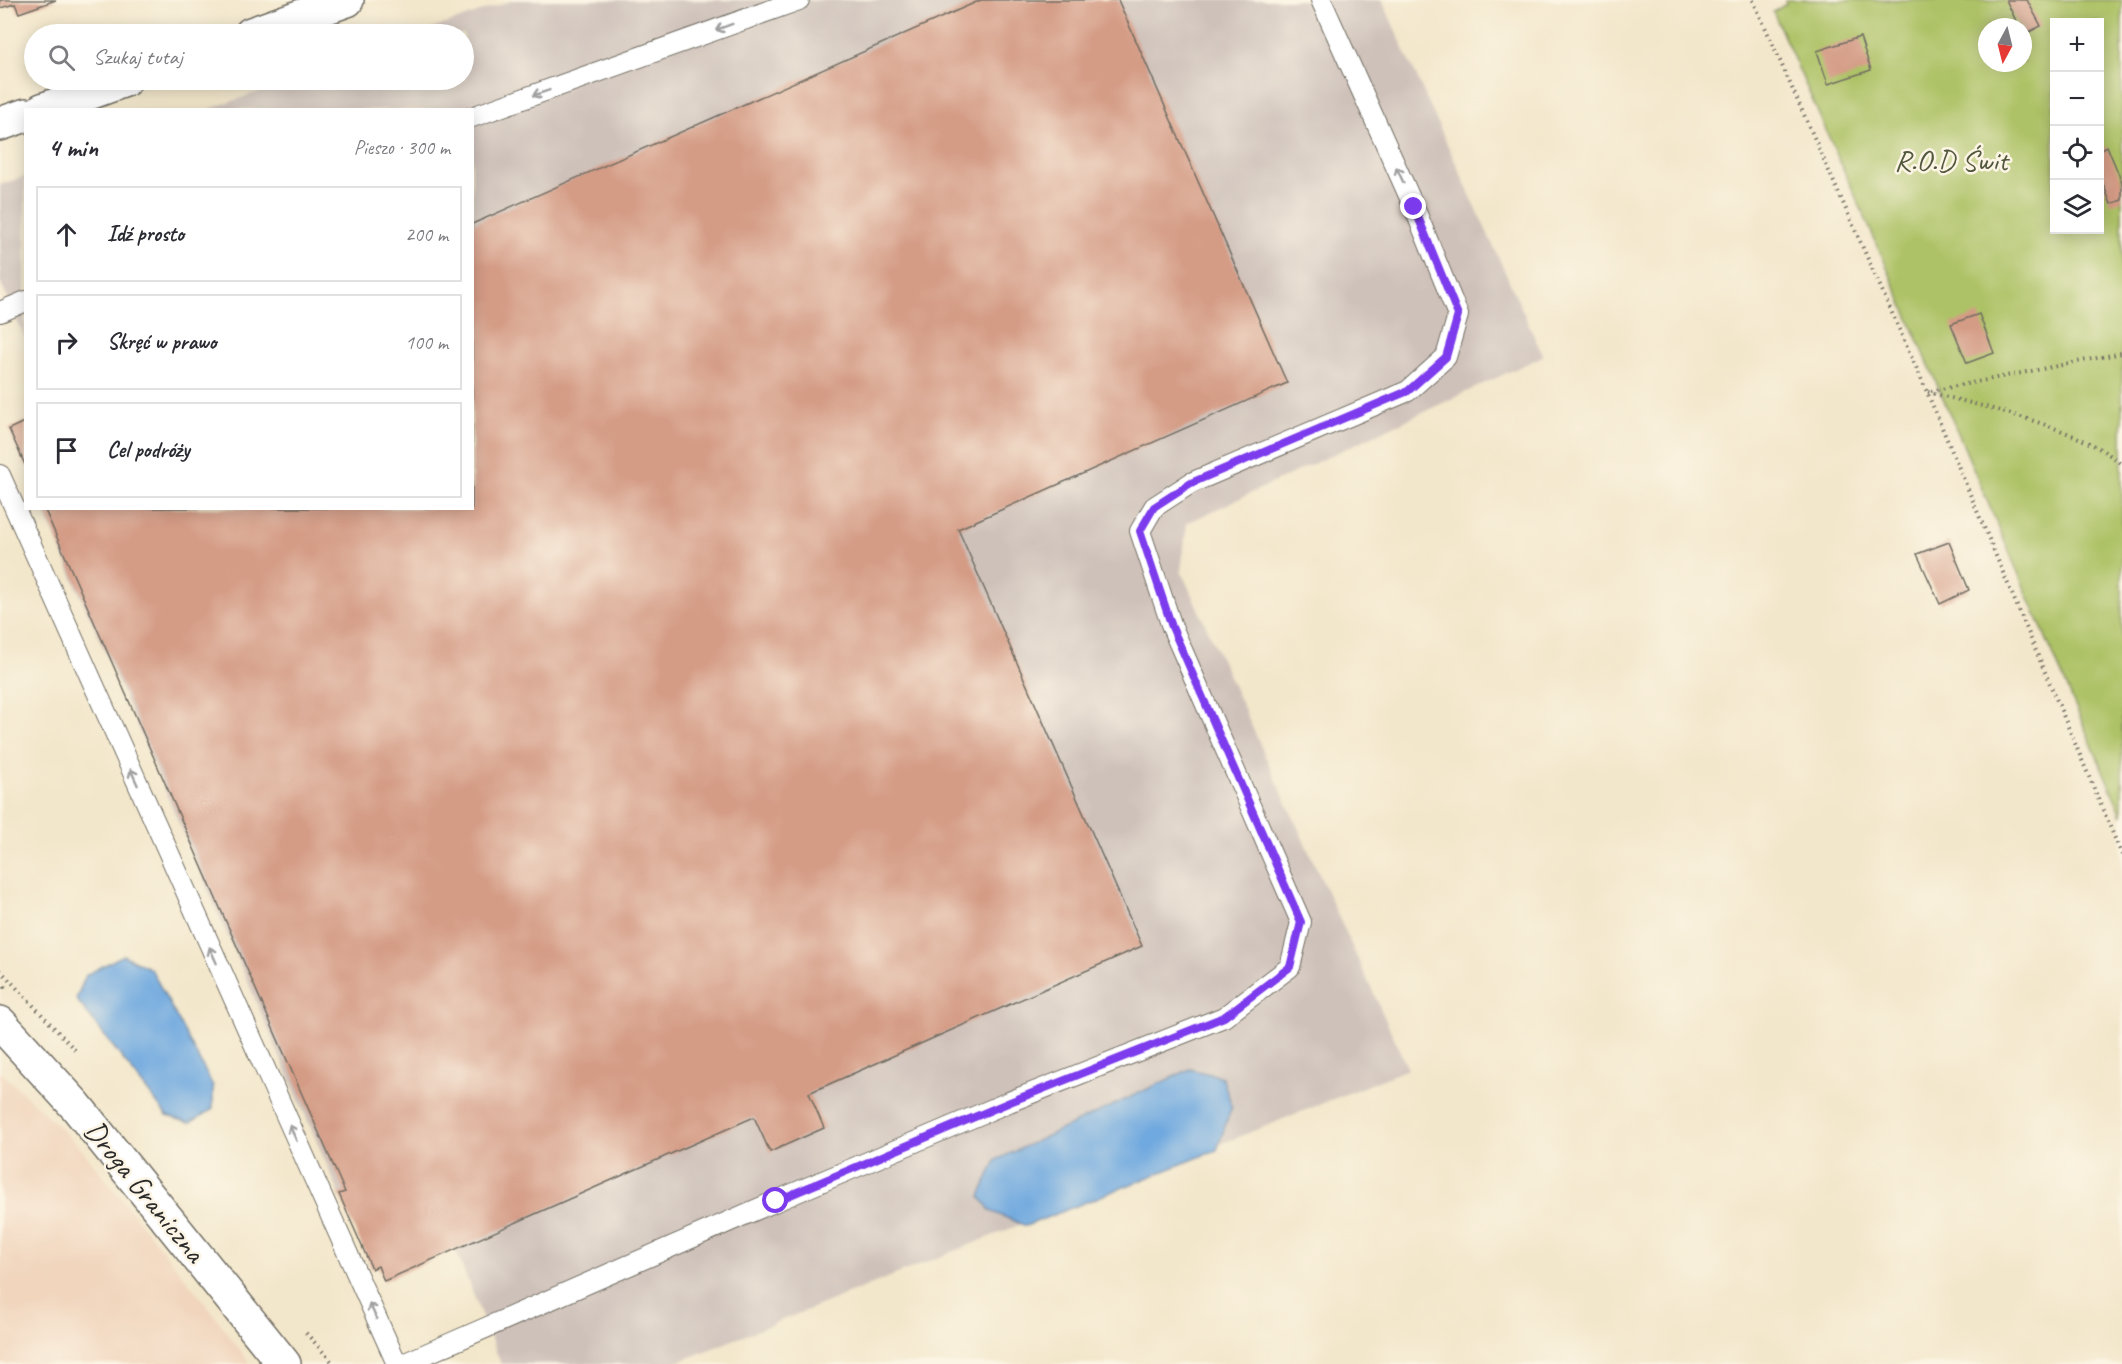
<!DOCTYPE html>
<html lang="pl">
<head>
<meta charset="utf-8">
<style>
	:root { --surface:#fff; --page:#f7f7f7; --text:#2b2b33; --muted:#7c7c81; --line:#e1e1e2 }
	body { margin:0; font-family:Caveat,sans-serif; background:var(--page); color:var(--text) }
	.controls { position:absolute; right:18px; top:18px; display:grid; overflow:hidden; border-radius:0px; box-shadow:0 3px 15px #0003 }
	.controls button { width:54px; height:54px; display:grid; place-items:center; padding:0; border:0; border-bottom:2px solid var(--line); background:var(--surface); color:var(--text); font:30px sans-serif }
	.compass { position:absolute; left:1978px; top:18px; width:54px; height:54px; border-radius:50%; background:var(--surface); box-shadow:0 3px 15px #0003; rotate:187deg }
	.stop { position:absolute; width:18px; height:18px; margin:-14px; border:4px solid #7c3aed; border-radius:50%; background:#fff }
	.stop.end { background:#7c3aed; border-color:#fff; box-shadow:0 2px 6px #0008 }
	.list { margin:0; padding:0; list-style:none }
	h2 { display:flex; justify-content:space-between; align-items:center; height:78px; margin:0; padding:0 24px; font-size:26px }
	h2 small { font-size:20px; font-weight:400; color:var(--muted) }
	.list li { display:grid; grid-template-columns:39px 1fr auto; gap:18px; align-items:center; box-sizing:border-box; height:96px; margin:0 12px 12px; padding:0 12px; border:2px solid var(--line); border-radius:0px }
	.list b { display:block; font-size:22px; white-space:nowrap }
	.list em { font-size:20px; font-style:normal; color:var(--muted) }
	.icon { flex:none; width:33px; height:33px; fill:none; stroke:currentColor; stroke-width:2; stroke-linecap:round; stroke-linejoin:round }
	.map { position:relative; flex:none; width:2122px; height:1364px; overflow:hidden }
	.search { position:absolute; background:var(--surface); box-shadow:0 3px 15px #0003; left:24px; top:24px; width:450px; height:66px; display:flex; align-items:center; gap:15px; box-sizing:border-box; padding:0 21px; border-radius:33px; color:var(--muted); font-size:22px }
	.panel { position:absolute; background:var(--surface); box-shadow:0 3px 15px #0003; left:24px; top:108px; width:450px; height:402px; border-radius:0px }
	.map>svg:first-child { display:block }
</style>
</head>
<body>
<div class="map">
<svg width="2122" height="1364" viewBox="0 0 2122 1364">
	<rect width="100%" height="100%" fill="#fcf5e5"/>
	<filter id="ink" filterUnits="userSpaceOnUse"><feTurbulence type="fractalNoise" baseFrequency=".0167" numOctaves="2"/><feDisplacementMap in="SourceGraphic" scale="12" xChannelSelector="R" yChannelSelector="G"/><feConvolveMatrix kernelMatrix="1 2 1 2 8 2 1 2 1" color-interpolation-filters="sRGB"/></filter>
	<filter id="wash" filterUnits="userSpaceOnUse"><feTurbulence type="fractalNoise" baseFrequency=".008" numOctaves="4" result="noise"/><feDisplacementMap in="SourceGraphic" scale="24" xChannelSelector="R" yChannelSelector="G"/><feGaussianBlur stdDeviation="1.35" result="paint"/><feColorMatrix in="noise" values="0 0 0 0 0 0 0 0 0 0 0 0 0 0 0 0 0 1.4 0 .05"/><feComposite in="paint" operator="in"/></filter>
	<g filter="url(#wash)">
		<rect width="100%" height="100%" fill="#f3e7cb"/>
		<path fill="#f1d5bd" d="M 0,1071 L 78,1145 L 213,1313 L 250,1364 L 0,1364 Z"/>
		<path fill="#cec1ba" d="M 513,0 L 1382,0 L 1543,356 L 1187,523 L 1181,571 L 1408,1069 L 673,1364 L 501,1364 L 455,1249 L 384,1281 L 378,1266 L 372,1269 L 43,509 L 472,508 L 472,110 L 209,109 L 292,80 L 464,80 L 464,34 L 418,34 Z
			M 25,176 L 25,339 L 0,281 L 0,185 Z"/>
		<path fill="#adc266" stroke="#6c7648" stroke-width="1.5" fill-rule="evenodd" d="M 1785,0 L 2122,0 L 2122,815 L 1879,249 L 1773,12 L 1786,4 ZM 2054,22 L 2100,22 L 2100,230 L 2054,230 ZM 1987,27 L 2023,27 L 2023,63 L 1987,63 Z"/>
		<path fill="#6fa9df" stroke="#4d6a85" stroke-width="1.5" d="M 123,955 L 151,969 L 213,1086 L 213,1109 L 190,1123 L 167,1116 L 76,999 L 86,975 Z
			M 1190,1069 L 1222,1077 L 1232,1106 L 1217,1150 L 1026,1226 L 990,1211 L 980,1196 L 996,1160 Z"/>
		<g id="blocks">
			<path fill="#d49b85" d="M 0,0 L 56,0 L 19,13 L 15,4 L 0,8 Z
				M 981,0 L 1118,0 L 1287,383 L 958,529 L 1142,946 L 809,1093 L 824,1128 L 770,1152 L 754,1117 L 384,1281 L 378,1266 L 372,1269 L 339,1194 L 345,1192 L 44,508 L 472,508 L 472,224 Z
				M 2006,0 L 2027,0 L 2041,26 L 2023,35 L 2023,27 L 2019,27 Z
				M 1860,37 L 1871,70 L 1828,84 L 1817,51 Z
				M 2107,146 L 2122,182 L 2122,200 L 2111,204 L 2100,176 L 2100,150 Z
				M 1979,314 L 1994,353 L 1967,363 L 1951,324 Z
				M 26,421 L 26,467 L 9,429 Z
				M 1949,542 L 1969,590 L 1940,604 L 1917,554 Z"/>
		</g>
	</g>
	<g filter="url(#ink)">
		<use href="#blocks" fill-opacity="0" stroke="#716d63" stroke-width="1.5"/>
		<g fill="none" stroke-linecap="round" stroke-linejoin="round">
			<g stroke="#716d63" stroke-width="22">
				<path id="service" d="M 472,117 L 799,0
					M 0,312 L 26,301
					M 0,475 L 397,1364
					M 403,1364 L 776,1201 L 1009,1102 L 1224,1017 L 1290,967 L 1301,922 L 1172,627 L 1140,531 L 1154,507 L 1191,483 L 1408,391 L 1446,357 L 1458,315 L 1414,207 L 1321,0"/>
			</g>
			<g stroke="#716d63" stroke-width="36">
				<path id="minor" d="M 251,34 L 347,0
					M 42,110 L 125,80
					M 0,124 L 26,115
					M 0,1023 L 76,1106 L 284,1364"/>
			</g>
			<path stroke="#716d63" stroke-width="4" stroke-dasharray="1.5 4.5" stroke-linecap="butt" d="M 1753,0 L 1927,392 L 2122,855
				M 1931,391 L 2122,353
				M 1928,392 C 1980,406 2084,428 2122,465
				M 0,970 L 76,1051
				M 0,982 L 8,990
				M 306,1333 L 334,1364"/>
			<use href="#service" stroke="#fff" stroke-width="20"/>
			<use href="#minor" stroke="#fff" stroke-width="33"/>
		</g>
		<defs><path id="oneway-shaft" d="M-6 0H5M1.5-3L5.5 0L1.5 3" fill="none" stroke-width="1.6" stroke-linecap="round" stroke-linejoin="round" transform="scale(1.5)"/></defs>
		<g stroke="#a0a0a0">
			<use href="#oneway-shaft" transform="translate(724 27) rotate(160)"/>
			<use href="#oneway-shaft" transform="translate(541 93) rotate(161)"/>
			<use href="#oneway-shaft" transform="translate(1400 175) rotate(-114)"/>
			<use href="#oneway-shaft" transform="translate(134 777) rotate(-114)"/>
			<use href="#oneway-shaft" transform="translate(213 955) rotate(-114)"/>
			<use href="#oneway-shaft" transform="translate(293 1133) rotate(-114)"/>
			<use href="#oneway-shaft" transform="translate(373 1311) rotate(-114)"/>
		</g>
	</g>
	<g fill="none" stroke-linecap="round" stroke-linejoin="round" filter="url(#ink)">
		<path stroke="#7c3aed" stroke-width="8" d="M 776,1201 L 1010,1102 L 1224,1017 L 1290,967 L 1301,922 L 1172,627 L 1140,531 L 1154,507 L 1191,483 L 1408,391 L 1446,357 L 1458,315 L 1414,207"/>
	</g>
	<g text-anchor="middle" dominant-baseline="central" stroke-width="5" stroke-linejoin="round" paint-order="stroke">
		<g font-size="30" fill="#52583d" stroke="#fcf5e5">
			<text x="1951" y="160">R.O.D Świt</text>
		</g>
		<g font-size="30" fill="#2b2b2b" stroke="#fcf5e5">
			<text transform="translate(145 1191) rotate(51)">Droga Graniczna</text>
		</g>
	</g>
</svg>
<div class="controls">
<button>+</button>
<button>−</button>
<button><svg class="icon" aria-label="locate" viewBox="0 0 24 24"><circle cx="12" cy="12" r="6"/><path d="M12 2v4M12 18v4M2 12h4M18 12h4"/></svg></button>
<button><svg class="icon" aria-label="layers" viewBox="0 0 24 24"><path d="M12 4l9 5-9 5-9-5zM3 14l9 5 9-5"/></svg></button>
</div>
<svg class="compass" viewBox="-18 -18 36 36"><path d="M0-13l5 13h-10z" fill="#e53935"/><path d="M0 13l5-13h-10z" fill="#7c7c81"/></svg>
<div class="stop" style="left:776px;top:1201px"></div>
<div class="stop end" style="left:1414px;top:207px"></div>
<div class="search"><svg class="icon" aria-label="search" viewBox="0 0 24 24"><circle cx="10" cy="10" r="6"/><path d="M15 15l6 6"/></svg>Szukaj tutaj</div>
<section class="panel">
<h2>4 min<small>Pieszo · 300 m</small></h2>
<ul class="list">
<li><svg class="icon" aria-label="ahead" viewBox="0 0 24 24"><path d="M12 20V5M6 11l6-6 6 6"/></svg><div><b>Idź prosto</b></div><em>200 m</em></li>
<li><svg class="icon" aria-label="right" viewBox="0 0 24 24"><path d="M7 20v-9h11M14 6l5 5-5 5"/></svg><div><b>Skręć w prawo</b></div><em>100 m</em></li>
<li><svg class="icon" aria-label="arrive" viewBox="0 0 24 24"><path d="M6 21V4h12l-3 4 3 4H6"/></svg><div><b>Cel podróży</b></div></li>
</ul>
</section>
</div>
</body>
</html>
